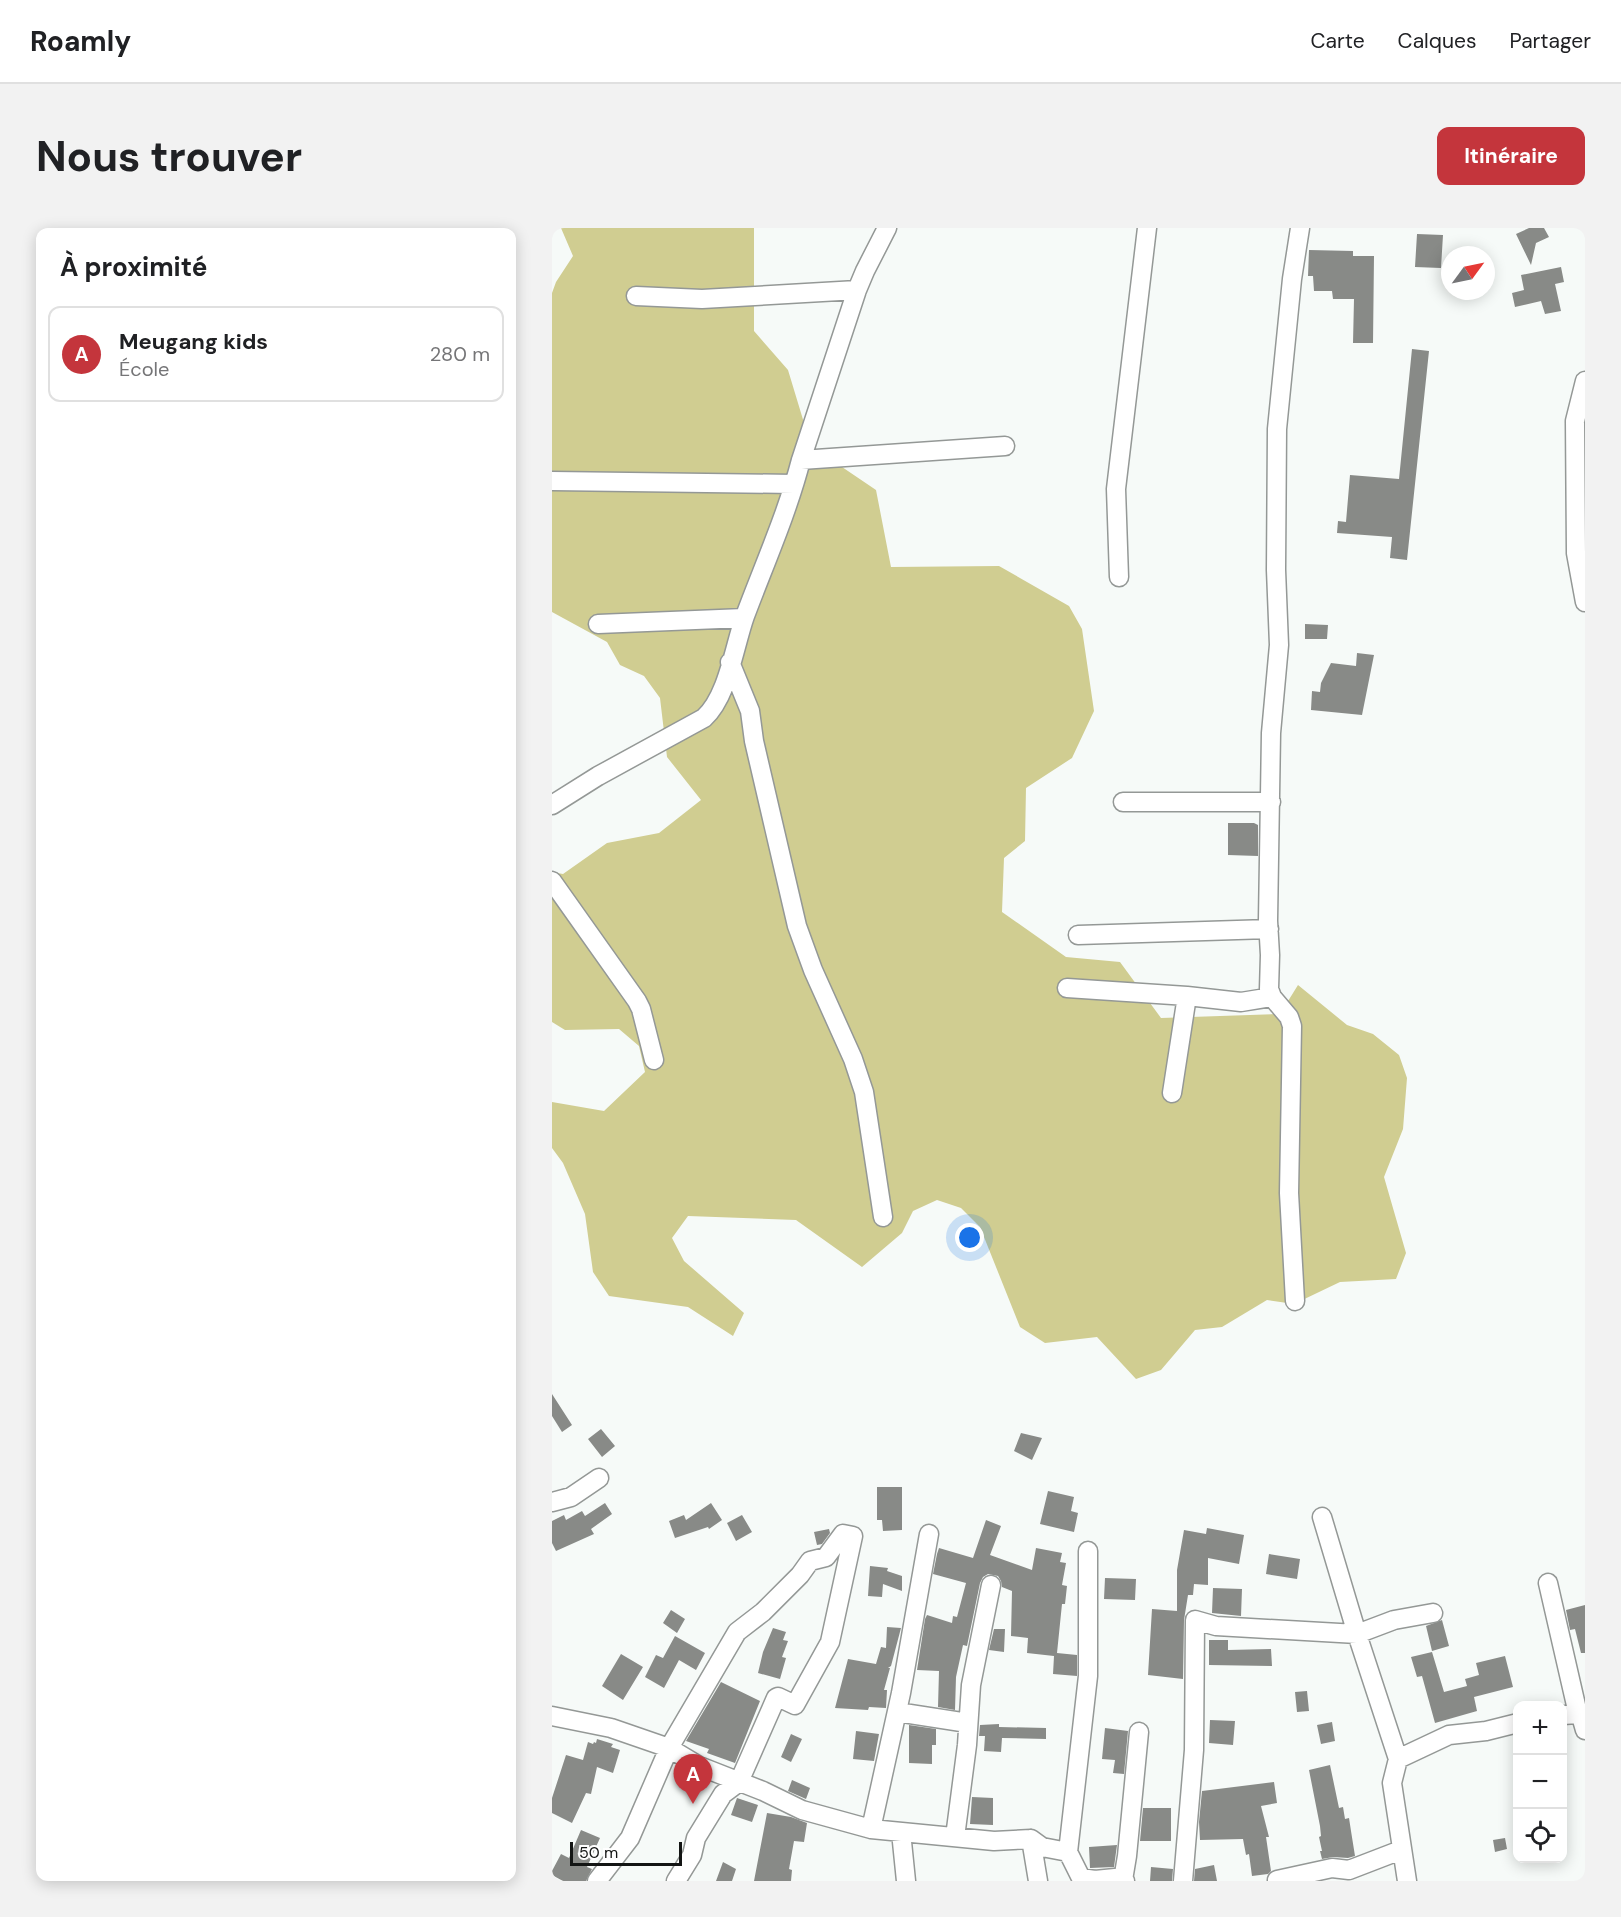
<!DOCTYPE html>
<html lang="fr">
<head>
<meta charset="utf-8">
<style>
	:root { --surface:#fff; --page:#f2f2f2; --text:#202124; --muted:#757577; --line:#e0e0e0; --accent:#c4353c }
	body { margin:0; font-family:"DM Sans",sans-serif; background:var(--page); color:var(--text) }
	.controls { position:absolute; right:18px; bottom:18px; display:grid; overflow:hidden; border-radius:12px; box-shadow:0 3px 15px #0003 }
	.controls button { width:54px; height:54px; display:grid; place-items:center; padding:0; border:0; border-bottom:2px solid var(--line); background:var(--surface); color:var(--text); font:30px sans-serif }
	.compass { position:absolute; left:889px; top:18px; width:54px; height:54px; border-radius:50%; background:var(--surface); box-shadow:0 3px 15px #0003; rotate:57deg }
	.scale { position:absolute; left:18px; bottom:15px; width:112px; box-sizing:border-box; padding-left:6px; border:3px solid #131514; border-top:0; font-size:16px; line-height:21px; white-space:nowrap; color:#131514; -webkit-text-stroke:4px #fff; paint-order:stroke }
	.you { position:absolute; left:418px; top:1010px; width:21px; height:21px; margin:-15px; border:4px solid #fff; border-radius:50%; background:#1a73e8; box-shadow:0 0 0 9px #1a73e833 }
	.badge { display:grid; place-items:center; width:39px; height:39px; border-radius:50%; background:var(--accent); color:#fff; font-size:20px; font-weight:700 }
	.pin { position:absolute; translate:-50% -50px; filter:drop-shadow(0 2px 3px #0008) }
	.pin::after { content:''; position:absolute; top:32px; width:21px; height:18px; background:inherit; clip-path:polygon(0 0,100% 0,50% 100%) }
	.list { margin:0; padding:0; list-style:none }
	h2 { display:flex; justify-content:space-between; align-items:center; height:78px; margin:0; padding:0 24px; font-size:26px }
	h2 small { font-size:20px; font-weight:400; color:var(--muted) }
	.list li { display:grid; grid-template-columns:39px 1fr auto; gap:18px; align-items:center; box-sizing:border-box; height:96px; margin:0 12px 12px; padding:0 12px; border:2px solid var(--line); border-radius:12px }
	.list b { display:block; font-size:22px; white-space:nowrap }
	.list p { margin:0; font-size:20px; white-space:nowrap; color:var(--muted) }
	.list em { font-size:20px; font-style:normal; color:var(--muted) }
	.icon { flex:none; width:33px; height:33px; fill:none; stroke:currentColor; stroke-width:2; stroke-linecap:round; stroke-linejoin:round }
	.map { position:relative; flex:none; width:1033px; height:1653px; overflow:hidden; border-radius:12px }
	header { display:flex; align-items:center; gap:36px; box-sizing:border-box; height:84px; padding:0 30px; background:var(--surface); border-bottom:2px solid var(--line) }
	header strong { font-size:28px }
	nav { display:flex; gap:33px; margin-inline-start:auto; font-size:21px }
	.intro { display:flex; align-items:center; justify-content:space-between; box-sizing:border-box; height:144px; padding:0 36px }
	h1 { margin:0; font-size:42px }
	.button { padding:15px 27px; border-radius:12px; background:var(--accent); color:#fff; font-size:21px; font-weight:700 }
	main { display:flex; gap:36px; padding:0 36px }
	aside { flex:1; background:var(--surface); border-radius:12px; box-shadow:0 3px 15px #0003 }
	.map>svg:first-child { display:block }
</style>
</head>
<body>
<header>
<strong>Roamly</strong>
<nav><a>Carte</a><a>Calques</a><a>Partager</a></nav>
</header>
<div class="intro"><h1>Nous trouver</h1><a class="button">Itinéraire</a></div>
<main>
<aside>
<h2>À proximité<small></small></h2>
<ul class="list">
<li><span class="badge">A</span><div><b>Meugang kids</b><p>École</p></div><em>280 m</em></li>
</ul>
</aside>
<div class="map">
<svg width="1033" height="1653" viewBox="0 0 1033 1653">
	<rect width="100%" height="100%" fill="#f6faf8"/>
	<path fill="#d0cd91" d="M 9,0 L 202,0 L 202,103 L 236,142 L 259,218 L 324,262 L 339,339 L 447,338 L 517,378 L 530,401 L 542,483 L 520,530 L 474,560 L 473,613 L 452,630 L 450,684 L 514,729 L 568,734 L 609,790 L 728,786 L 746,757 L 795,797 L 821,806 L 847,827 L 855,850 L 851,901 L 832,949 L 854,1025 L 844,1051 L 788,1054 L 742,1076 L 715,1072 L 670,1099 L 643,1102 L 609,1142 L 584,1151 L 545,1109 L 493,1115 L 468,1099 L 428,999 L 409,980 L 385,972 L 361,983 L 350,1005 L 310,1039 L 244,992 L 136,988 L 120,1010 L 132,1033 L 192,1085 L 181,1108 L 136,1079 L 57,1068 L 41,1044 L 33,986 L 11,935 L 0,920 L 0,874 L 52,883 L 93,844 L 87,818 L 67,801 L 13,802 L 0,794 L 0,644 L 11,646 L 55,615 L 107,605 L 149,572 L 115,529 L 108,470 L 92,448 L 68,437 L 55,414 L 0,384 L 0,65 L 4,54 L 21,28 Z"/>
	<path fill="#888a87" d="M 977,0 L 992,0 L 997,9 L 984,15 L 979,37 L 964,6 Z
		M 865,6 L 891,7 L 889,40 L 863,39 Z
		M 757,22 L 801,23 L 801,28 L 822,28 L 821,115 L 801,115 L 802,71 L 781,71 L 780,63 L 762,63 L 761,48 L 756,48 Z
		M 1009,39 L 1012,54 L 1003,56 L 1009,83 L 993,86 L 989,73 L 963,79 L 960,65 L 972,62 L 969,47 Z
		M 860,121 L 877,123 L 855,332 L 838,330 L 840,309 L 785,305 L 786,293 L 794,294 L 798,247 L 847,251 Z
		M 753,396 L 776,397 L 775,411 L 753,411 Z
		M 805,425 L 822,427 L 810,487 L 759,482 L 760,463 L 768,464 L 769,455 L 779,435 L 804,438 Z
		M 676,595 L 702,595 L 706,597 L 706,628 L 676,627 Z
		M 0,1166 L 20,1197 L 10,1204 L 0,1188 Z
		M 49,1201 L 63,1218 L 50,1229 L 36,1211 Z
		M 469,1205 L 490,1210 L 480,1232 L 462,1223 Z
		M 325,1259 L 350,1259 L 350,1302 L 331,1303 L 330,1292 L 325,1292 Z
		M 496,1263 L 522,1269 L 519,1283 L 526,1285 L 522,1304 L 488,1296 Z
		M 53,1275 L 60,1286 L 39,1301 L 42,1306 L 4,1323 L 0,1315 L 0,1293 L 12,1287 L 14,1292 L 30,1283 L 33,1288 Z
		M 159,1275 L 170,1292 L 157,1301 L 156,1299 L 123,1310 L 117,1293 L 132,1287 L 134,1292 Z
		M 190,1287 L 200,1304 L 184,1313 L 175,1295 Z
		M 434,1292 L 449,1298 L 438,1327 L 480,1342 L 484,1320 L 510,1325 L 508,1334 L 514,1335 L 510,1357 L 515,1358 L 513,1376 L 510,1376 L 505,1425 L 525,1427 L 525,1448 L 501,1446 L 502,1428 L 475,1425 L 476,1410 L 459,1408 L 460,1363 L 450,1359 L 449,1353 L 446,1348 L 436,1346 L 431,1349 L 428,1355 L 415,1418 L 411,1417 L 404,1449 L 403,1482 L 386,1479 L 387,1443 L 365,1442 L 373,1391 L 375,1387 L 400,1395 L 401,1388 L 405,1389 L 414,1355 L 381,1346 L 385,1326 L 387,1320 L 421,1330 Z
		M 655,1300 L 692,1307 L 687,1336 L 656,1330 L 656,1357 L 642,1356 L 641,1367 L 636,1367 L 632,1392 L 631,1451 L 596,1447 L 600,1381 L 625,1383 L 625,1342 L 632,1302 L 654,1306 Z
		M 277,1301 L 278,1305 L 270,1316 L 265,1317 L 262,1304 Z
		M 717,1326 L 748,1331 L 745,1351 L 714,1346 Z
		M 318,1338 L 336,1340 L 335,1343 L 350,1348 L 350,1363 L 331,1356 L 330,1369 L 316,1368 Z
		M 553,1350 L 584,1351 L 583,1372 L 552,1371 Z
		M 661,1360 L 690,1361 L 689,1388 L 660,1385 Z
		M 1033,1377 L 1033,1425 L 1029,1425 L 1023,1401 L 1018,1402 L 1014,1382 Z
		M 119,1382 L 133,1391 L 125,1405 L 111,1395 Z
		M 890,1392 L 897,1418 L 880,1423 L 874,1398 Z
		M 335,1399 L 349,1400 L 339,1438 L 336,1440 L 338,1440 L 332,1462 L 335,1462 L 334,1480 L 317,1479 L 316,1482 L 283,1480 L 296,1431 L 324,1436 L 329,1419 L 334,1420 Z
		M 221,1400 L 234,1404 L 231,1412 L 236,1413 L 230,1429 L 234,1430 L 228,1451 L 206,1445 L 211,1424 Z
		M 442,1401 L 453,1401 L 452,1424 L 437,1422 Z
		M 123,1408 L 153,1425 L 144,1442 L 127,1432 L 112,1460 L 93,1449 L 104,1427 L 111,1430 Z
		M 657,1412 L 676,1412 L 676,1422 L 719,1421 L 720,1438 L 657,1437 Z
		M 880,1424 L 892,1464 L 915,1458 L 913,1451 L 927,1447 L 924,1435 L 953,1428 L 961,1459 L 922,1469 L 925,1483 L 883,1495 L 870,1448 L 865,1449 L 859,1429 Z
		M 69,1426 L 91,1439 L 71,1472 L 50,1458 Z
		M 169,1454 L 208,1473 L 183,1535 L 155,1525 L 157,1521 L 134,1513 Z
		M 755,1463 L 757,1483 L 745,1484 L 743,1464 Z
		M 658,1492 L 683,1493 L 681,1517 L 657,1515 Z
		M 780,1494 L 783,1513 L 769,1516 L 765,1497 Z
		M 447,1496 L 447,1499 L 494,1500 L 494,1511 L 450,1510 L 449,1524 L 432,1523 L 433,1508 L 427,1508 L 428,1497 Z
		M 357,1497 L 384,1501 L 384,1517 L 380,1517 L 380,1536 L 357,1535 Z
		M 553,1500 L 576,1503 L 572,1546 L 561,1545 L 563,1532 L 550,1531 Z
		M 304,1503 L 327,1506 L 322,1533 L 301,1531 Z
		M 239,1506 L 250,1511 L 239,1534 L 229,1529 Z
		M 45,1511 L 61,1516 L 59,1519 L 68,1522 L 61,1545 L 45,1539 L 39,1566 L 34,1565 L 20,1595 L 0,1585 L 0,1570 L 14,1527 L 31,1532 L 36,1514 L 41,1516 L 42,1514 L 44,1515 Z
		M 778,1537 L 787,1580 L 791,1579 L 793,1591 L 797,1590 L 799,1603 L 803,1628 L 796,1630 L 781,1629 L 770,1631 L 768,1623 L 770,1623 L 767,1609 L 769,1608 L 768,1598 L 757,1542 Z
		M 240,1552 L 258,1560 L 254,1571 L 236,1563 Z
		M 722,1554 L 725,1575 L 709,1578 L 717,1609 L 714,1609 L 719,1643 L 716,1646 L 700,1648 L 697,1626 L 694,1627 L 691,1611 L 648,1612 L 647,1594 L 650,1563 Z
		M 420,1569 L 441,1570 L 441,1597 L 418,1596 Z
		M 185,1570 L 206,1577 L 200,1594 L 179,1587 Z
		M 591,1580 L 619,1580 L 619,1613 L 588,1613 Z
		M 215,1585 L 239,1589 L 255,1595 L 252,1614 L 242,1613 L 237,1641 L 240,1642 L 239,1653 L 202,1653 Z
		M 29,1602 L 48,1610 L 35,1639 L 40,1641 L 34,1653 L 11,1653 L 0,1647 L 0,1643 L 9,1626 L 17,1630 Z
		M 953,1610 L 955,1621 L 943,1624 L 941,1612 Z
		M 565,1617 L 562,1639 L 538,1640 L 537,1619 Z
		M 171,1634 L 184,1641 L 180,1653 L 164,1653 Z
		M 662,1637 L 665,1653 L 642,1653 L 643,1641 Z
		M 599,1639 L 621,1641 L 620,1653 L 598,1653 Z"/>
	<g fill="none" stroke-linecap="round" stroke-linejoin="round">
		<g stroke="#949896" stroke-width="21">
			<path id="minor" d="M 84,68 L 150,71 L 305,62
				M 1033,153 L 1023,193 L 1024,325 L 1033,374
				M 249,232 L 453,218
				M 0,253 L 242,256
				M 567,349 L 564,261 L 595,0
				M 46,396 L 192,390
				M 178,434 L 198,483 L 202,513 L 245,698 L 261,742 L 301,831 L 312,864 L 331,989
				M 571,574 L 719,574
				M 0,577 L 46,548 L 152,490 C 176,468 182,419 193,388 C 212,337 235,286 249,232 L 305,62 L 313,43 L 335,0
				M 0,653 L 85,773 L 89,781 L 102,832
				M 526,707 L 717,701
				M 515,760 L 635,768
				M 620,865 L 635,768 L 689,774 L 720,769
				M 743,1073 L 737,965 L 740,798 L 737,789 L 720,769 L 717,761 L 718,727 L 716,693 L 719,505 L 727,417 L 724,342 L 725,201 L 740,51 L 748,0
				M 0,1274 L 19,1269 L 47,1250
				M 996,1355 L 1026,1486
				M 345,1484 L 416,1495
				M 1011,1487 L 1026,1486 L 1029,1488 L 1033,1502
				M 0,1488 L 59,1500 L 117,1520 L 147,1538 L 211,1563 L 250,1582 L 319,1601 L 442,1613 L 479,1611 L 490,1619 L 516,1624 L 529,1650 L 543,1652 L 563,1650 L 573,1653
				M 846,1531 L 897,1507 L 934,1503 L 966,1495
				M 319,1601 L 349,1465 L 377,1306
				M 349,1604 L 354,1653
				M 403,1609 L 415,1517 L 419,1457 L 439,1357
				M 479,1611 L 486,1653
				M 516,1624 L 536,1448 L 536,1323
				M 571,1652 L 575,1628 L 587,1504
				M 725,1652 L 780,1640 L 797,1642 L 849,1622
				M 45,1653 L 78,1610 L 117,1520 L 185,1404 L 211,1384 L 248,1347 L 258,1333 L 274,1329 L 291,1306 L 301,1308 L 278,1414 L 243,1477 L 226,1469 L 224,1470 L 187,1554 L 171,1566 L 144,1610 L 140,1627 L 124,1653
				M 631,1653 L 642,1522 L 643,1392 L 664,1398 L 805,1406 L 770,1289
				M 855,1653 L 840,1555 L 846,1531 L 805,1406 L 842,1392 L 881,1385"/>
		</g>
		<use href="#minor" stroke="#fff" stroke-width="18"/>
	</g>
</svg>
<div class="controls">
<button>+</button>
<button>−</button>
<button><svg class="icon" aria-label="locate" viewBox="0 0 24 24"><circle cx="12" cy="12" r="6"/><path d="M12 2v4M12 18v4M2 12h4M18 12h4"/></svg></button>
</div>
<svg class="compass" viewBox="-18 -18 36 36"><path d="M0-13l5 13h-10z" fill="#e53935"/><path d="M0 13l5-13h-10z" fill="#757577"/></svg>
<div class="scale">50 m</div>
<div class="you"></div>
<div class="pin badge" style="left:141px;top:1576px">A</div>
</div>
</main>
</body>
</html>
